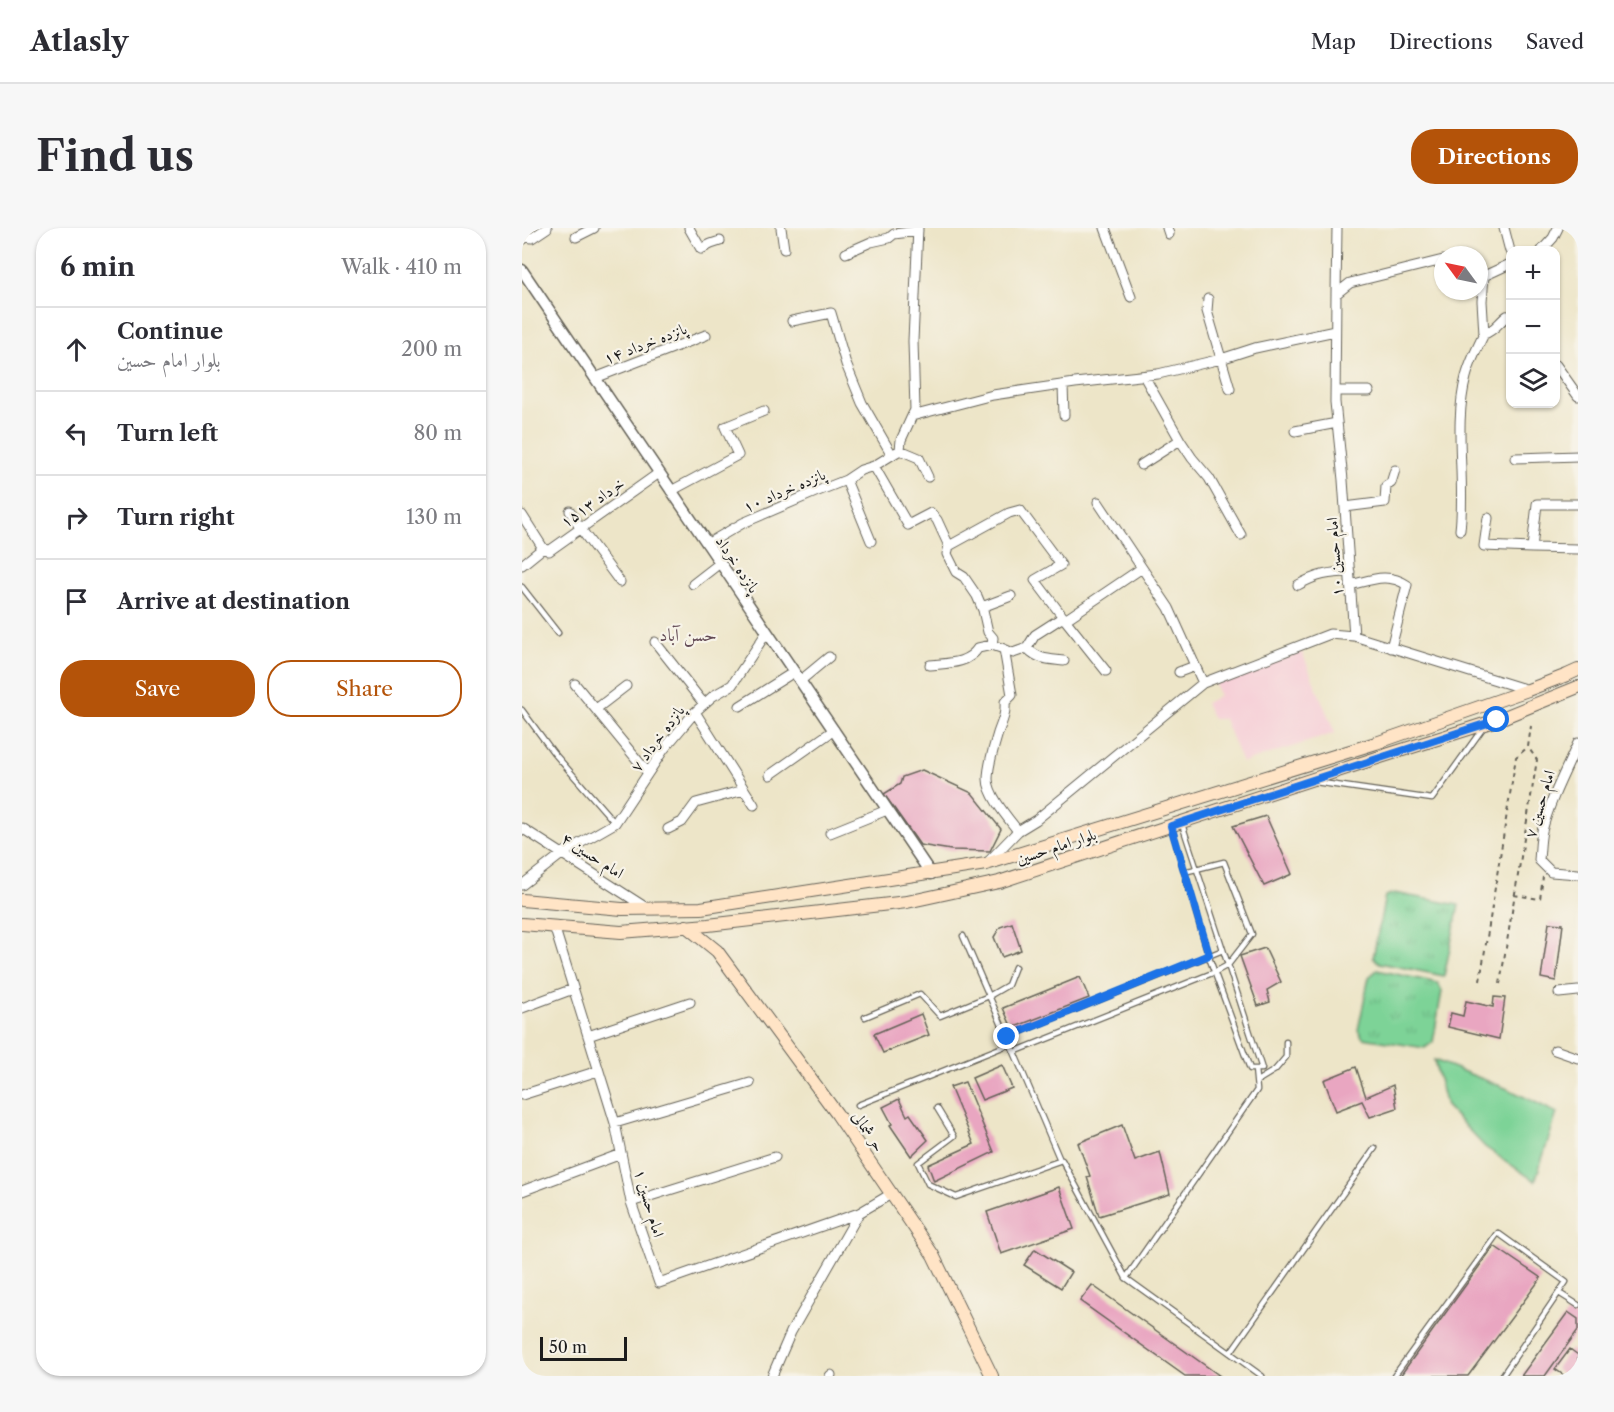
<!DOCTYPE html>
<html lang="en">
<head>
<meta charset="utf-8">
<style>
	:root { --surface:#fff; --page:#f7f7f7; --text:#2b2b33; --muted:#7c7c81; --line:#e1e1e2; --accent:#b45309 }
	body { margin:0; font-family:"Libre Caslon Text",Amiri,serif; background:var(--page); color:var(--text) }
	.controls { position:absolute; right:18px; top:18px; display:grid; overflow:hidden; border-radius:12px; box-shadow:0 2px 4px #0004 }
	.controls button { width:54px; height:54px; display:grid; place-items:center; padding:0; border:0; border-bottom:2px solid var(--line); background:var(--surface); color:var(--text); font:30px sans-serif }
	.compass { position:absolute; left:912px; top:18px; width:54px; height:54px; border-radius:50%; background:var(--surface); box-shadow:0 2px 4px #0004; rotate:303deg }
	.scale { position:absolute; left:18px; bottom:15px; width:87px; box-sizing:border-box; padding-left:6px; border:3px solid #1c1c1c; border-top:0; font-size:16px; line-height:21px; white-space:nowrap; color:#1c1c1c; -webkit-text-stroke:4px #f7f3e8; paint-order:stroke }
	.stop { position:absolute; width:18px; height:18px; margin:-14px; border:4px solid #1a73e8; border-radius:50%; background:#fff }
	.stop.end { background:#1a73e8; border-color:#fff; box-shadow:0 2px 6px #0008 }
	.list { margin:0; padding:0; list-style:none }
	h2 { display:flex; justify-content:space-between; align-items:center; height:78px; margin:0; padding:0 24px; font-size:26px }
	h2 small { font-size:20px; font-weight:400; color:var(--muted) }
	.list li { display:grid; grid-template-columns:39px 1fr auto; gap:18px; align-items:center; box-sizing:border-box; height:84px; padding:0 24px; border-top:2px solid var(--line) }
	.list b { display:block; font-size:22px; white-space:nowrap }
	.list p { margin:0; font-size:20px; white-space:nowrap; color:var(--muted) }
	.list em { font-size:20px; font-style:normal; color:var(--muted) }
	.actions { display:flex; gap:12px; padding:18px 24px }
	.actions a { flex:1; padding:14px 0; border:2px solid var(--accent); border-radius:24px; text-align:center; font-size:21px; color:var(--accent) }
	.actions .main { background:var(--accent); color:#fff }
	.icon { flex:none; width:33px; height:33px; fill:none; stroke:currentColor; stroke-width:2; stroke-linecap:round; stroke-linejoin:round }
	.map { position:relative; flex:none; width:1056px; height:1148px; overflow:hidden; border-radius:24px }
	header { display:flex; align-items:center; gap:36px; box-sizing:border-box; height:84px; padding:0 30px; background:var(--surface); border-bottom:2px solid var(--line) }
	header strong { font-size:28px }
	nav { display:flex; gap:33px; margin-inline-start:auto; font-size:21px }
	.intro { display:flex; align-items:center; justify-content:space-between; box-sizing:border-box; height:144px; padding:0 36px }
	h1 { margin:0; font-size:42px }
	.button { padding:15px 27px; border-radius:24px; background:var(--accent); color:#fff; font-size:21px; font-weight:700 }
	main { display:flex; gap:36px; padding:0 36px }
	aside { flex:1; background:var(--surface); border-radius:24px; box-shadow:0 2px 4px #0004 }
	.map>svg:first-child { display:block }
</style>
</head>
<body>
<header>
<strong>Atlasly</strong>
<nav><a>Map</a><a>Directions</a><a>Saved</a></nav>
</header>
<div class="intro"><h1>Find us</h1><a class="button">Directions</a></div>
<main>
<aside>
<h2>6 min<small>Walk · 410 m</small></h2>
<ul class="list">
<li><svg class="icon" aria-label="ahead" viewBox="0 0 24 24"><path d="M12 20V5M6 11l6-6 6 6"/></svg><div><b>Continue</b><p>بلوار امام حسین</p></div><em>200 m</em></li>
<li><svg class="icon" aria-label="left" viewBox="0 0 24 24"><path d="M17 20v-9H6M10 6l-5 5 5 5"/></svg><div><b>Turn left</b></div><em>80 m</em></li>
<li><svg class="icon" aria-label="right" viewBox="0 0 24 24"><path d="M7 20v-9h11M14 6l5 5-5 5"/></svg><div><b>Turn right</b></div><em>130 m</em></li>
<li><svg class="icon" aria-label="arrive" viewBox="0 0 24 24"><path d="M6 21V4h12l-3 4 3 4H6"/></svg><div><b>Arrive at destination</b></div></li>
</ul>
<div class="actions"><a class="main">Save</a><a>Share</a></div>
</aside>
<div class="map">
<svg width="1056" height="1148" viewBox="0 0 1056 1148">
	<defs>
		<pattern id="park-tufts" width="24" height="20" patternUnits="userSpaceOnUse" patternTransform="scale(1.5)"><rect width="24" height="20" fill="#7dd397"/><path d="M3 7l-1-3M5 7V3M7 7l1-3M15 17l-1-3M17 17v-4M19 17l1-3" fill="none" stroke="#6bb582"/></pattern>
	</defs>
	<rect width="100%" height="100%" fill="#f7f3e8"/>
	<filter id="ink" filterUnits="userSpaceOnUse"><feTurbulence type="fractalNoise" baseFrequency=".0167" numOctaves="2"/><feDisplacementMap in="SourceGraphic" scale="12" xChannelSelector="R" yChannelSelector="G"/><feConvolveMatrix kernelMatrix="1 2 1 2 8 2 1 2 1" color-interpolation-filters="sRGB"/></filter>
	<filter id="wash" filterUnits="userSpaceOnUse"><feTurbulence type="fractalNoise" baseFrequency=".008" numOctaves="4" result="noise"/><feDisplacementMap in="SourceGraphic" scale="24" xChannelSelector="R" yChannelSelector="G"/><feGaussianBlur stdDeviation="1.35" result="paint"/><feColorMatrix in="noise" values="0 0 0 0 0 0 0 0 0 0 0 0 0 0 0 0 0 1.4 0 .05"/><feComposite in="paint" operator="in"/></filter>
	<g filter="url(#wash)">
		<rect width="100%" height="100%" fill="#ede5c8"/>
		<path fill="#f6cfd7" d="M 780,424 L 813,505 L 720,535 L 702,491 L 691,491 L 683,475 L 697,468 L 692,454 Z"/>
		<path fill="#7dd397" stroke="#4c785a" stroke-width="1.5" d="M 912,832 L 986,861 L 1035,885 L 1013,953 L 963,919 L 924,878 Z"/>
		<path fill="url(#park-tufts)" stroke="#4c785a" stroke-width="1.5" d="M 872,665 L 937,677 L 922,748 L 858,735 L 851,730 L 863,668 Z
			M 855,742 L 916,755 L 920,763 L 911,814 L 903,820 L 841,810 L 836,802 L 847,749 Z"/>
		<g id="blocks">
			<path fill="#e9a6c1" d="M 400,542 L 450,565 L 479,601 L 468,623 L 429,622 L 398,617 L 362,566 L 378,556 L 380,549 Z
				M 744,588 L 770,646 L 742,658 L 711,598 Z
				M 490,695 L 499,722 L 480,729 L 472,709 L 478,699 Z
				M 1027,695 L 1041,696 L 1034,753 L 1019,750 Z
				M 743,720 L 759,754 L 745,762 L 748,774 L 736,778 L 718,728 Z
				M 558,749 L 567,770 L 490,800 L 481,780 Z
				M 972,769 L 983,770 L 977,811 L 926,799 L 929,785 L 941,788 L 944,773 L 971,779 Z
				M 399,786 L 407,807 L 361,825 L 352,806 Z
				M 480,837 L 490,860 L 460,872 L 450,850 Z
				M 834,839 L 844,869 L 871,857 L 875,880 L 848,889 L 840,873 L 814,883 L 802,852 Z
				M 443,854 L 472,924 L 412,953 L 406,937 L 452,916 L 428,859 Z
				M 377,871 L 385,888 L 388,886 L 406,912 L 389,928 L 368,897 L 370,896 L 361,879 Z
				M 600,897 L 613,933 L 638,924 L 648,966 L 577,988 L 565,949 L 568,948 L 556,915 Z
				M 537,959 L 552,1001 L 479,1026 L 465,984 Z
				M 972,1018 L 1019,1050 L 946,1148 L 878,1148 Z
				M 513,1021 L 549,1044 L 539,1060 L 502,1037 Z
				M 570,1057 L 698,1148 L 663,1148 L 558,1073 Z
				M 1046,1084 L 1056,1091 L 1056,1102 L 1023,1148 L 999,1148 Z
				M 1048,1121 L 1056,1127 L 1056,1142 L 1051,1148 L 1043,1148 L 1033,1141 Z"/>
		</g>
	</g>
	<g filter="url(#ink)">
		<use href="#blocks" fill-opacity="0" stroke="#656258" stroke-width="1.5"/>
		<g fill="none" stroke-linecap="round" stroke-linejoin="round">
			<g stroke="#656258" stroke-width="7">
				<path id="service" d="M 0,359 L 36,405
					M 0,482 L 31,524 L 93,595
					M 793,554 L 910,571 L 961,500
					M 649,598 L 688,732 L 728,841 L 740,841 L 660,596
					M 662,644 L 702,634 L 730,706 L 706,737 L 693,744 L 492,824 L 485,809 L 701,722
					M 441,708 L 485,809
					M 343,789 L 398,766 L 418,788 L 467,768 L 486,757 L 493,739
					M 492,824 L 538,932
					M 733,841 L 735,862 L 604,1050 L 740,1148
					M 735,853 L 753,842 L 764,829 L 764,814
					M 336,877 L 488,816
					M 415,880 L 432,908 L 396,935 L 406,956 L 434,969 L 540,932 L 604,1050
					M 1037,1065 L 1056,1077
					M 708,1125 L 853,920
					M 872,1148 L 976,1005 L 1044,1054 L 980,1148"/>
			</g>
			<g stroke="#656258" stroke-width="11">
				<path id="minor" d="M 167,0 L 179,21 L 189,16 L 198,13
					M 259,0 L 262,21
					M 396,0 L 391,113 L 393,182 L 390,188 L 471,167 L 553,155 L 636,146 L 699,131 L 733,120 L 813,103
					M 583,0 L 609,69
					M 645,0 L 647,6
					M 815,0 L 814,66 L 828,55 L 921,32
					M 982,0 L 988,23
					M 54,9 L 72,0
					M 0,12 L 5,9 L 10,10 L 25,0
					M 1020,22 L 1031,10 L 1036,0
					M 324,25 L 349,14 L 367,10 L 372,6 L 396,3
					M 988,36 L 962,48 L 960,73 L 962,106 C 972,103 977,94 985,88 L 988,91
					M 814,66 L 813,174 L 821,252 L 832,408 L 1006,462
					M 686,71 L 685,83 L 708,161
					M 270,93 L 309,85 L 324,136 L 340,175 L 370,227
					M 1034,137 L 1056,168
					M 622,148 L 658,212 L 670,230 L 687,250 L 719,307
					M 73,150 L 184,107
					M 541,157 L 542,187
					M 813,163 L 847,163
					M 773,203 L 815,195
					M 378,222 L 379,212 L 390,188
					M 993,230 L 1056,228
					M 619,237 L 658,212
					M 406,249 L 397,230 L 378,222 L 352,238 L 386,297 L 409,285 L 415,292 L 427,318
					M 324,252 L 349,313
					M 149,263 L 216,227 L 203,199 L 242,183
					M 1056,276 L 1015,276 L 1010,320 L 1056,321
					M 823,279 L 863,274 L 864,258 L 869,255 L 873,242
					M 48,283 L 58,300 L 98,354
					M 0,287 L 21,320 L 0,337
					M 966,290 L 962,318 L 1010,320
					M 938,302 C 944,251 931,198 944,149 C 948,134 955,120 962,106
					M 185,316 L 221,295 L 291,265 L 324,252 L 339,242 L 352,238
					M 21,320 L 27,323 L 137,245
					M 620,340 L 647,380 L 681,455
					M 171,356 L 198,335
					M 776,357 C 794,347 807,344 828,344
					M 828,357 C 849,352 866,344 885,357 L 869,420
					M 460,379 L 489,368
					M 541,389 L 584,443
					M 543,392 L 620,340 L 576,274
					M 133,414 L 182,476
					M 470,417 L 471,410 L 466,404 L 461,382 L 455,368 L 442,349 L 434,344 L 425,326 L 427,318 L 487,285 L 498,282 L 539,337 L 513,352 L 541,389 L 513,407 L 505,420 L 491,425 L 482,421
					M 505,420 C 517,432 526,431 542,433
					M 408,437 C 426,435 446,436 456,420 L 470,417 L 482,421 L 490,467 L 483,474 C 484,487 480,493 476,505 C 472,519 466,536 466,551 C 466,567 486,590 496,603
					M 657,444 L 673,438
					M 278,453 L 307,429
					M 53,456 L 126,545
					M 218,478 L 272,444
					M 74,481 L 104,458
					M 173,484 L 232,577
					M 1056,515 C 1043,544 1028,572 1020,603 C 1018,612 1018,622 1017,632 L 1029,644 L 1056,646
					M 248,547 L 312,502
					M 0,600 L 126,681
					M 146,601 L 160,594 L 174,575 L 222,562
					M 308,605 L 365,582
					M 465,635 L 496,603 L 514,592 L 681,455 L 808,406 L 832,408
					M 0,657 L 41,625 L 93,595 L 142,521 L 173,484 L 191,468 L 210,457 L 245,404
					M 32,698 L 93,895 L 109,974 L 137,1055 L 337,985 L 369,966
					M 1037,765 L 1056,763
					M 0,780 L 51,761
					M 66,808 L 168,774
					M 1033,822 L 1056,830
					M 0,867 L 76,843
					M 93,895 L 228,855
					M 0,963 L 99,926
					M 109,974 L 253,929
					M 250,1148 L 269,1104 L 337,985
					M 308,1148 L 309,1147"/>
			</g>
			<g stroke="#656258" stroke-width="13">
				<path id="tertiary" d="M 0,42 L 409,646"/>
			</g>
			<g stroke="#656258" stroke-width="14">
				<path id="secondary" d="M 0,672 L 100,681 L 179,680 L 464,636 L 854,515 L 1006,462 L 1045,447 L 1056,442
					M 0,696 L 99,704 L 186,697 L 385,674 L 477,654 L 852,531 L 975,492 L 1056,459
					M 164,698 L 195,723 L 315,886 L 411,1027 L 470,1148"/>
			</g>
			<path stroke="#656258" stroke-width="2" stroke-dasharray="4.5 4.5" stroke-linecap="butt" d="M 992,667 L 1018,671 L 1021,649
				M 958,753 L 994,529 L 1006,519
				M 978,756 L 1015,532 L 1006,519 L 1009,498"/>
			<use href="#service" stroke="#fff" stroke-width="4.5"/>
			<use href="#minor" stroke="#fff" stroke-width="9"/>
			<use href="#tertiary" stroke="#fff" stroke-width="10"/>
			<use href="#secondary" stroke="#ffe4c6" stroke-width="12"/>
		</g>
	</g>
	<g fill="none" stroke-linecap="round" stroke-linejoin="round" filter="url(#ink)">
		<path stroke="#1a73e8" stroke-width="8" d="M 485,809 L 687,727 L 649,598 L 975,492"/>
	</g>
	<g text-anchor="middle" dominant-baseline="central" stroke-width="4.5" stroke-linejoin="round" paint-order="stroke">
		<g font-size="16" fill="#1c1c1c" stroke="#f7f3e8">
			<text transform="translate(123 115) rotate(-21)">پانزده خرداد ۱۴</text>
			<text transform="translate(262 262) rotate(-23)">پانزده خرداد ۱۰</text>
			<text transform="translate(70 274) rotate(-35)">۱۵خرداد ۱۳</text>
			<text transform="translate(812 329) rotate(-94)">امام حسین ۱۰</text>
			<text transform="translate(216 336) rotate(56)">پانزده خرداد</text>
			<text transform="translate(135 510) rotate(-53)">پانزده خرداد ۷</text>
			<text transform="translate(1017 576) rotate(-73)">امام حسین ۷</text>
			<text transform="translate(534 618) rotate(-18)">بلوار امام حسین</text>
			<text transform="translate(71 627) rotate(33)">امام حسین ۴</text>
			<text transform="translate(347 903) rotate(56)">حر شمالی</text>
			<text transform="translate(128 975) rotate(74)">امام حسین ۱</text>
		</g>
		<g font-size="18" fill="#644c56" stroke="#f7f3e8">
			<text x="166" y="407">حسن آباد</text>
		</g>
	</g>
</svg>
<div class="controls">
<button>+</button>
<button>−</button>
<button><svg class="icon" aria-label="layers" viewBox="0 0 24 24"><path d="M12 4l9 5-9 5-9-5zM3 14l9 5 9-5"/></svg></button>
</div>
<svg class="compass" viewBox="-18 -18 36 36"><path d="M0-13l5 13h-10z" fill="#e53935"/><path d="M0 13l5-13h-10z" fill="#7c7c81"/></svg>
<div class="scale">50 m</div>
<div class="stop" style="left:975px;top:492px"></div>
<div class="stop end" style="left:485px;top:809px"></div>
</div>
</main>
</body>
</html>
